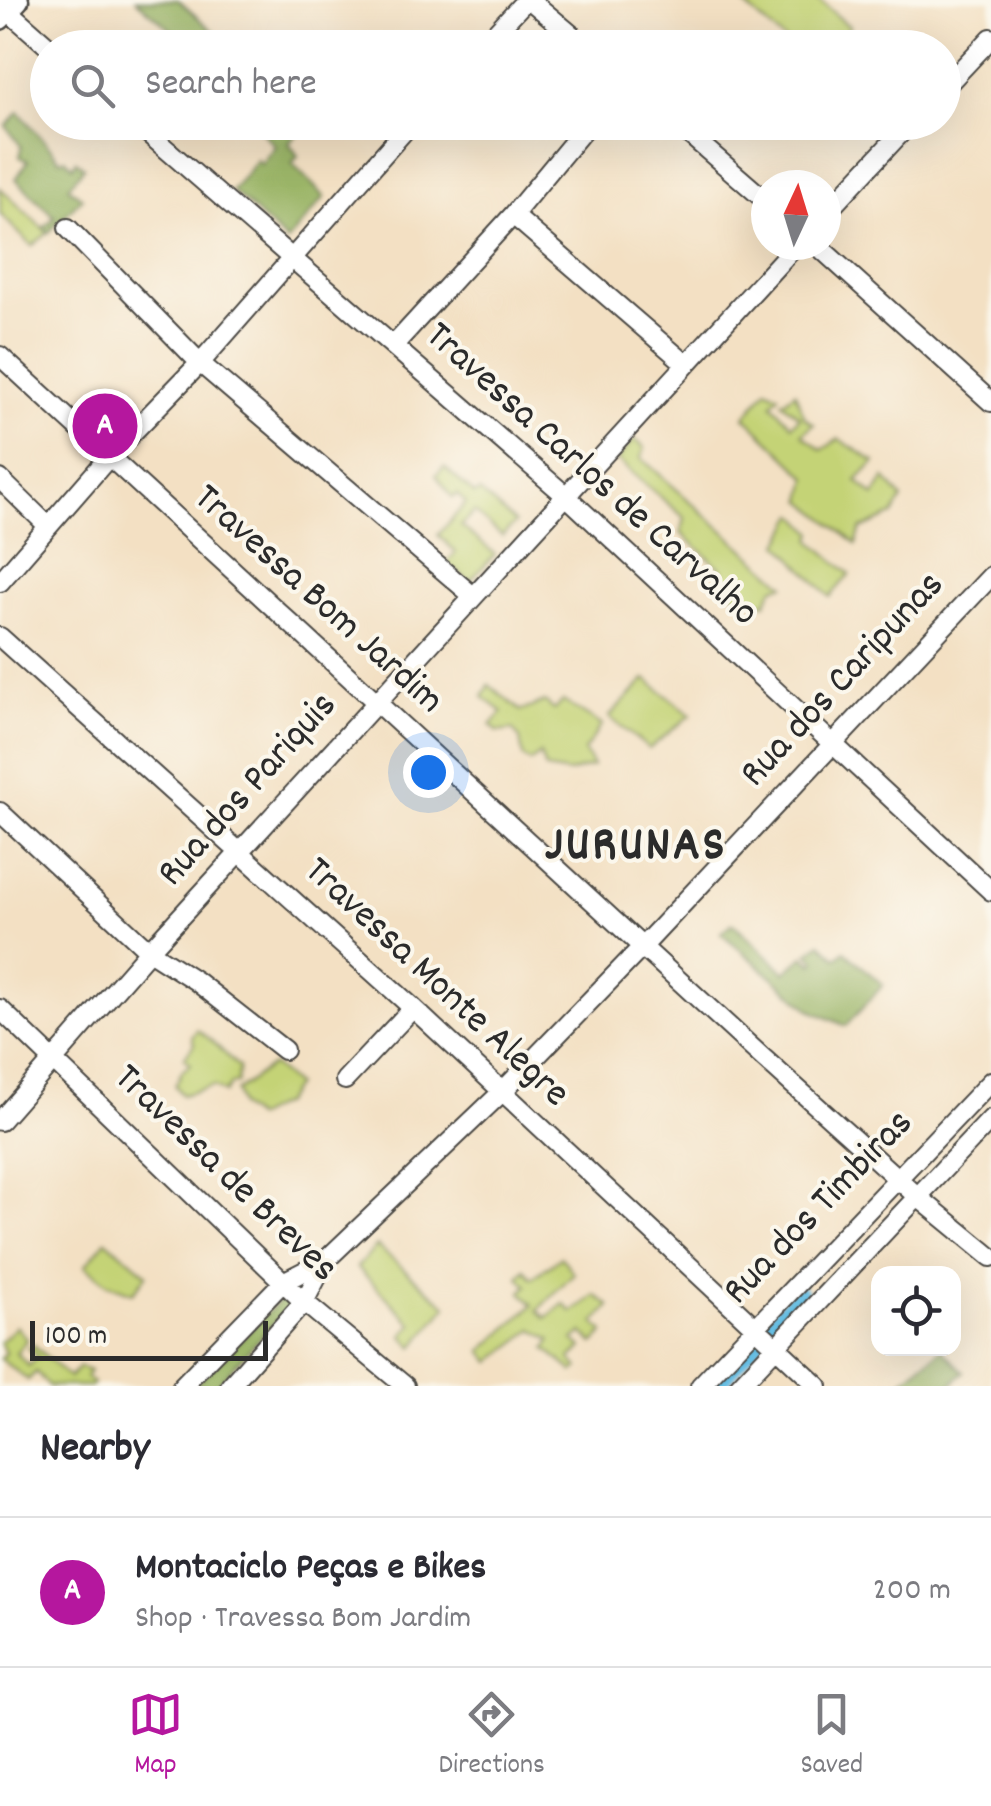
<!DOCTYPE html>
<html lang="en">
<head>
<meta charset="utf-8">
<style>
	:root { --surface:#fff; --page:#f7f7f7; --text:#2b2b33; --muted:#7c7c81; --line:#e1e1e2; --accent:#b5179e }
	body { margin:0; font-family:Dekko,sans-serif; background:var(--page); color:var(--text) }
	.controls { position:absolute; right:30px; bottom:30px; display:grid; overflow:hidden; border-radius:20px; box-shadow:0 10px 40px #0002 }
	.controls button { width:90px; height:90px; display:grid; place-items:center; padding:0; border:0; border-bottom:2px solid var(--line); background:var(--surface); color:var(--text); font:50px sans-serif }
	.compass { position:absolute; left:751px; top:170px; width:90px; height:90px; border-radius:50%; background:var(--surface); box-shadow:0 10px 40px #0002; rotate:4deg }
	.scale { position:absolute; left:30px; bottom:25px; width:238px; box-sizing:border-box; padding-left:10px; border:5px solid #2b2b2b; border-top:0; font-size:28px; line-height:35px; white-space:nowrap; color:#2b2b2b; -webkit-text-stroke:8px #fbf7ec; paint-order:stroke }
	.you { position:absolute; left:428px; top:772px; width:35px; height:35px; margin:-25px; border:8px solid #fff; border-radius:50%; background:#1a73e8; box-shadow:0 0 0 15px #1a73e833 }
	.badge { display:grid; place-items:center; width:65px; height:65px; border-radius:50%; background:var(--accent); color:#fff; font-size:32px; font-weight:700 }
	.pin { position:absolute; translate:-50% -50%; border:5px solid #fff; box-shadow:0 2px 10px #0006 }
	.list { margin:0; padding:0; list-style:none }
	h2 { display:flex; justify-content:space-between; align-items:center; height:130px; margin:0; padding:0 40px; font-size:42px }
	h2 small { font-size:32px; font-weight:400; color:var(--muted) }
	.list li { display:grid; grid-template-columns:65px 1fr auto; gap:30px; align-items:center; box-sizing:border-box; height:150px; padding:0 40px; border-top:2px solid var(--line) }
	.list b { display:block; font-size:38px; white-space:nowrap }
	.list p { margin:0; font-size:32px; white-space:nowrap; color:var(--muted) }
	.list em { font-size:32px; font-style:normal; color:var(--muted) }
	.icon { flex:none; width:55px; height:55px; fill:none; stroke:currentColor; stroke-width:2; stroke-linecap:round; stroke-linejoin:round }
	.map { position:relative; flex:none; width:991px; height:1386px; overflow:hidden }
	.search { position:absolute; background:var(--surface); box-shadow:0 10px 40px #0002; left:30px; right:30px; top:30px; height:110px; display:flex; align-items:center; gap:25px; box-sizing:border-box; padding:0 35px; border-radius:55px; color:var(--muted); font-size:38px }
	.sheet { height:280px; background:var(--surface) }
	nav { display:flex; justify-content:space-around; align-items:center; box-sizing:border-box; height:140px; border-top:2px solid var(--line); background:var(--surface); font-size:28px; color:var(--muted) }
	nav a { display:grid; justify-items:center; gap:5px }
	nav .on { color:var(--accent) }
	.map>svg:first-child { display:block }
</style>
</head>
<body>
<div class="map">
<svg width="991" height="1386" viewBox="0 0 991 1386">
	<rect width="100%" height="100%" fill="#fbf7ec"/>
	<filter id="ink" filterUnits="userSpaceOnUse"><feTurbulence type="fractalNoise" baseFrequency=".01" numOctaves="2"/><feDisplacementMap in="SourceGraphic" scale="20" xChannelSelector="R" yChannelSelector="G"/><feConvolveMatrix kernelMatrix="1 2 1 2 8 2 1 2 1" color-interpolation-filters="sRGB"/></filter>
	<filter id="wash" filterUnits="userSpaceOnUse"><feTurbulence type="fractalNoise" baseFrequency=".0048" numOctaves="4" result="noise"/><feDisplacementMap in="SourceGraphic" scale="40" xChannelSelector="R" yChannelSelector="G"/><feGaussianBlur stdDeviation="2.25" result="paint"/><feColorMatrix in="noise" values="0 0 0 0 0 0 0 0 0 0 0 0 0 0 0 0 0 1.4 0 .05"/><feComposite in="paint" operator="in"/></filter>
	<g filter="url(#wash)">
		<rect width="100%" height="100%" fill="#f3e0c3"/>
		<path fill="#c4d376" stroke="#787f50" stroke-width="2.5" d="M 739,0 L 819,0 L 850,27 L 831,47 L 792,47 Z
			M 0,188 L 48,233 L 32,246 L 0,214 Z
			M 767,389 L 779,395 L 772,404 L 792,425 L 800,417 L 782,402 L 795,392 L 805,418 L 814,424 L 802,434 L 822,450 L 839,439 L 875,462 L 857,481 L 874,496 L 885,478 L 902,499 L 893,515 L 861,529 L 856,544 L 803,500 L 808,478 L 745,417 Z
			M 634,439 L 645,448 L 641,458 L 785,585 L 774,587 L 766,603 L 737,597 L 723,584 L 723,570 L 681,533 L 685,518 L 617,460 Z
			M 444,467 L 475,495 L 480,492 L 515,523 L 502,536 L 474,512 L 461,526 L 495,554 L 470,581 L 446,563 L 456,552 L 438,535 L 466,503 L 457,494 L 453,498 L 436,475 Z
			M 796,514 L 814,533 L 811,540 L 850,574 L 830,597 L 780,544 Z
			M 646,679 L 691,715 L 649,749 L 609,717 Z
			M 489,685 L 521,711 L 545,702 L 554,710 L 563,701 L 602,725 L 584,751 L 593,766 L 568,773 L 545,769 L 540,754 L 531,762 L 523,757 L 520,739 L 513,730 L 498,732 L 491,725 L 503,712 L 483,697 Z
			M 197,1030 C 213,1039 225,1055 239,1067 L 237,1083 L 231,1084 L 225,1093 L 213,1086 L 182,1095 L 175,1086 L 182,1071 L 191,1064 L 184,1058 L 194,1044 L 192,1037 Z
			M 272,1065 L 295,1085 L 283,1103 L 254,1118 L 240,1107 L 236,1091 Z
			M 106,1240 L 147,1274 L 133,1293 L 108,1284 L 85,1266 Z
			M 377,1246 L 447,1306 L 414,1347 L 403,1336 L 413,1324 L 357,1267 Z
			M 561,1257 L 574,1273 L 538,1310 L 546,1318 L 564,1304 L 572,1312 L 595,1295 L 610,1306 L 595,1323 L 604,1332 L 594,1344 L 583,1333 L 574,1340 L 582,1348 L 571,1359 L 579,1368 L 574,1372 L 546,1349 L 551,1340 L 533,1329 L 491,1362 L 482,1351 L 533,1305 L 521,1292 L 527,1286 L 519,1277 L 525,1269 L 532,1278 Z
			M 16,1326 L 27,1339 L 16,1353 L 29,1366 L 38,1357 L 28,1348 L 34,1345 L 69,1378 L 79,1367 L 90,1371 L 86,1377 L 93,1383 L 90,1386 L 49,1386 L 36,1372 L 28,1380 L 0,1359 L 5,1353 L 0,1342 Z"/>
		<path fill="#9bb567" stroke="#637049" stroke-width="2.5" d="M 136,0 L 178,0 L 231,47 L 191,47 Z
			M 19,112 L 61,160 L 65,158 L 73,166 L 76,161 L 84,167 L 68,187 L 82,198 L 48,233 L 44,227 L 55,217 L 16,179 L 28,161 L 20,157 L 21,146 L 6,126 Z
			M 268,122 L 290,123 L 298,133 L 289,143 L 298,156 L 292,164 L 325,197 L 287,242 L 232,191 L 257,160 L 261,164 L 275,146 L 260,129 Z
			M 733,923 L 785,972 L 804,956 L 813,964 L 816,961 L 808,953 L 821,943 L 837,958 L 845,951 L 883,985 L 846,1026 L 812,1011 L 721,933 Z
			M 282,1298 L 290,1306 L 215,1386 L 194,1386 Z
			M 942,1349 L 964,1372 L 951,1386 L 896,1386 Z"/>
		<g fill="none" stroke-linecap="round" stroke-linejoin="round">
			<path stroke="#66bee3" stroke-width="18" d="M 715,1386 L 799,1294"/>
		</g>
	</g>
	<g filter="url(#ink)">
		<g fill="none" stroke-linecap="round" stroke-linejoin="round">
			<g stroke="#494642" stroke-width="22">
				<path id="minor" d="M 530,0 L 587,48
					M 0,4 L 50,48
					M 481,48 L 526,0
					M 944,88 L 991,38
					M 135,122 L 565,495 L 991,891
					M 675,122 L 766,201
					M 826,213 L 911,122
					M 513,215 L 686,364
					M 68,228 L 200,363 L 473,596
					M 817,245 L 991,402
					M 393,346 L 513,215 L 590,122
					M 0,356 L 760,1055 L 918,1197 L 991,1257
					M 0,479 L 48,526
					M 0,582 L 108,458 L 200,363 L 412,122
					M 0,637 L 413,1008 L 818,1386
					M 0,812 L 149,951 L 196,981 L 284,1050
					M 0,1009 L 304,1302 L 405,1386
					M 345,1080 L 413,1008
					M 0,1121 L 149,951 L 796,245
					M 182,1386 L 283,1282 L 326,1260 L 501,1093 L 644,945 L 991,576
					M 230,1386 L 304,1302 L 326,1260
					M 700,1386 L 991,1081
					M 739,1386 L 991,1119"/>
			</g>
			<g stroke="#494642" stroke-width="25">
				<path id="tertiary" d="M 0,19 L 18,0"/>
			</g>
			<use href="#minor" stroke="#fff" stroke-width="18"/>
			<use href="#tertiary" stroke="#fff" stroke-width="20"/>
		</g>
	</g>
	<g text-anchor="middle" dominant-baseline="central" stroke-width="8" stroke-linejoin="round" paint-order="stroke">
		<g font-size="40" fill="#2b2b2b" stroke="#fbf7ec">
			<text transform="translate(590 476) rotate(42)">Travessa Carlos de Carvalho</text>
			<text transform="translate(317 601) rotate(42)">Travessa Bom Jardim</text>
			<text transform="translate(844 681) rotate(-47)">Rua dos Caripunas</text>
			<text transform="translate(249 791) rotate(-48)">Rua dos Pariquis</text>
			<text transform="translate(435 984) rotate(43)">Travessa Monte Alegre</text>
			<text transform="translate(224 1175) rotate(44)">Travessa de Breves</text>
			<text transform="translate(820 1209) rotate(-46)">Rua dos Timbiras</text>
		</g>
		<g font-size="50" font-weight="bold" letter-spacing="2.5" fill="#2b2b2b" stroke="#fbf7ec">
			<text x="636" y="848">JURUNAS</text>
		</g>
	</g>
</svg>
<div class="controls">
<button><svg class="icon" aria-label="locate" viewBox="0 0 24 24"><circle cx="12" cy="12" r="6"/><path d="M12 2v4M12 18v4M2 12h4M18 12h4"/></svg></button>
</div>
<svg class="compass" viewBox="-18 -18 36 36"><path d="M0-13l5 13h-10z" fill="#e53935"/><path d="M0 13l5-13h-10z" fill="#7c7c81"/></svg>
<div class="scale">100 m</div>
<div class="you"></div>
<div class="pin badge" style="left:105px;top:426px">A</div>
<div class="search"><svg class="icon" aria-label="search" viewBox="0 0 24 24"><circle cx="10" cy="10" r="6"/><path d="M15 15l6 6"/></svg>Search here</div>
</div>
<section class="sheet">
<h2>Nearby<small></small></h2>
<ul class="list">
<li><span class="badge">A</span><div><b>Montaciclo Peças e Bikes</b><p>Shop · Travessa Bom Jardim</p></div><em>200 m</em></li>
</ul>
</section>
<nav>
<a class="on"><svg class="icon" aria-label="map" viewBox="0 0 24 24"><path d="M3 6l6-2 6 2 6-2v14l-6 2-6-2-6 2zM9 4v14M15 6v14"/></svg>Map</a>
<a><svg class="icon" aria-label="directions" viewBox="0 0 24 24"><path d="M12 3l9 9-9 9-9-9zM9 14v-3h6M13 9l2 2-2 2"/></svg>Directions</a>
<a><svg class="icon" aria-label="saved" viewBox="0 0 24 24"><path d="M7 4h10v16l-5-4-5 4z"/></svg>Saved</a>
</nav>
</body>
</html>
